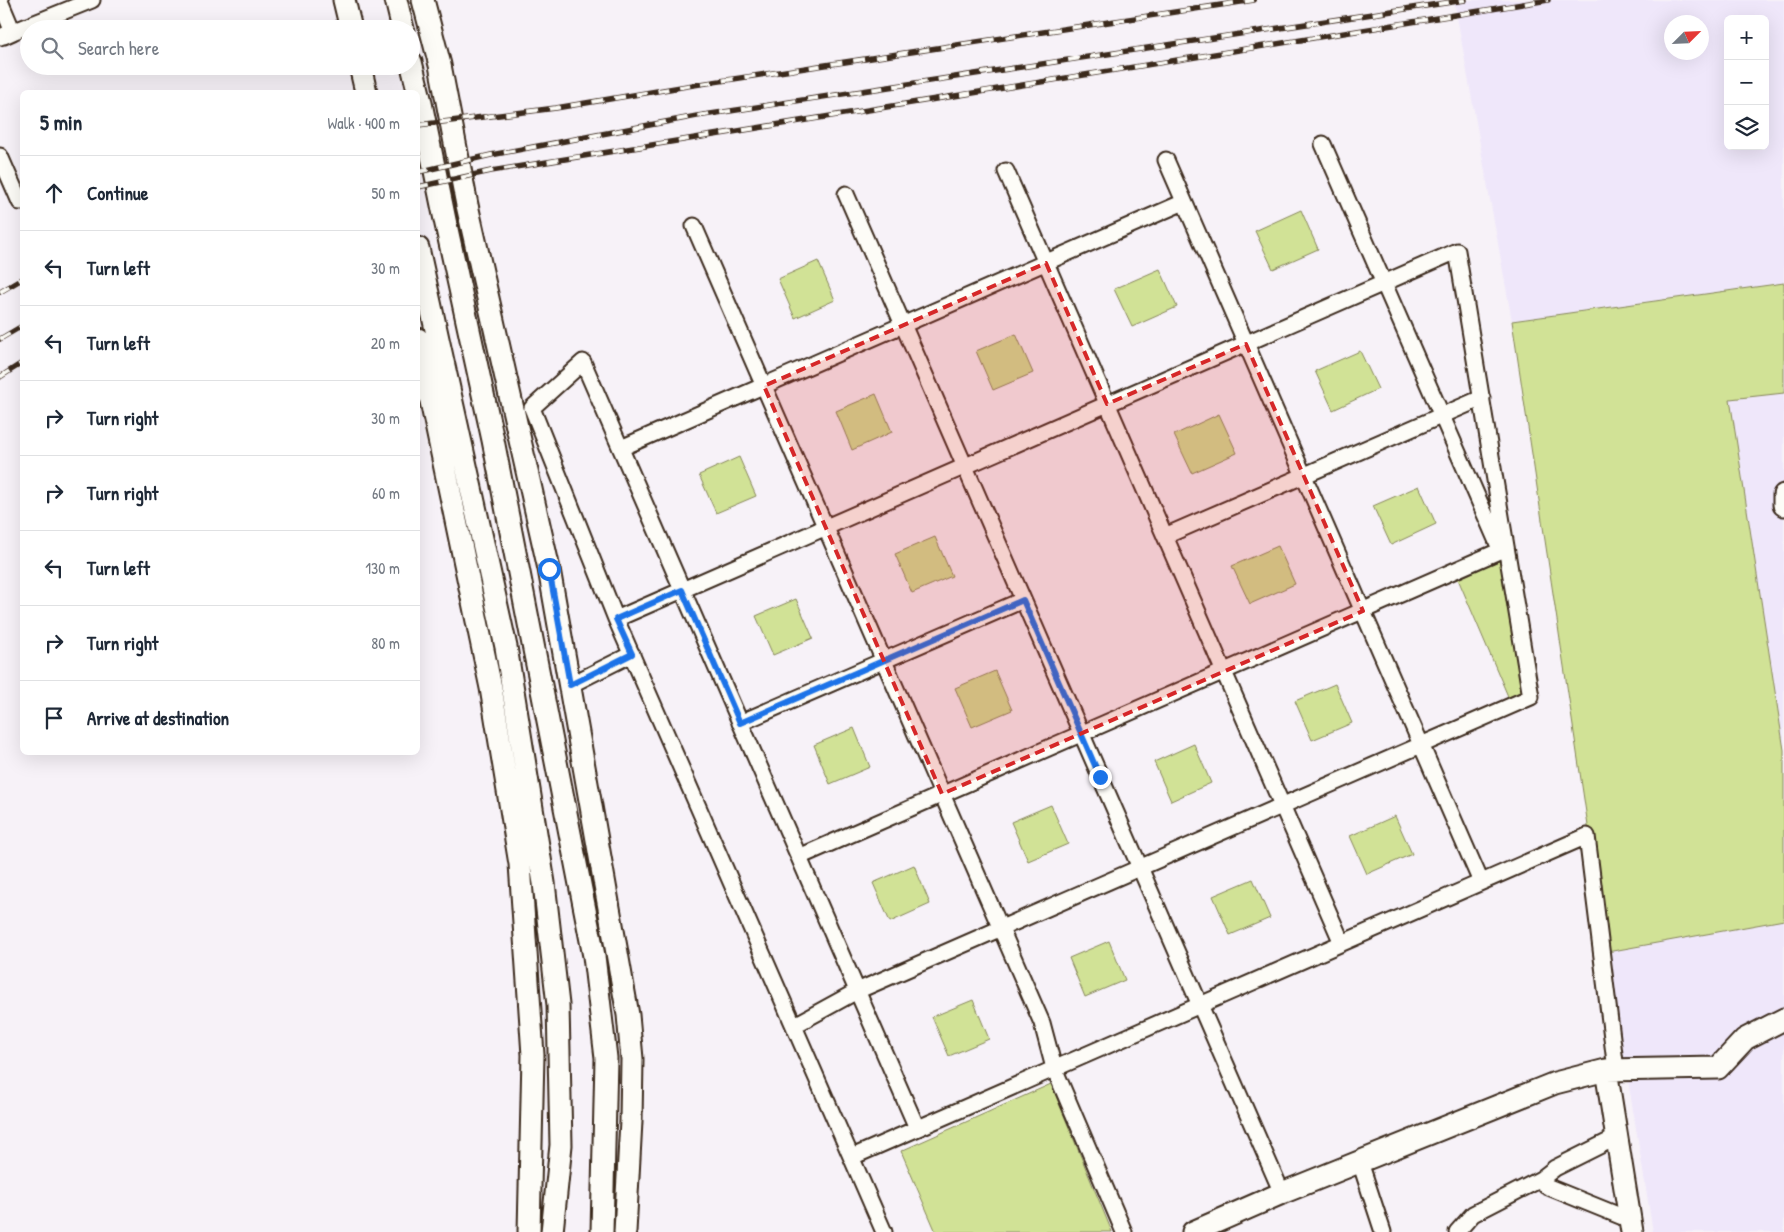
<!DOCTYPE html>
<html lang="en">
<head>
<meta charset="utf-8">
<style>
	:root { --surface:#fff; --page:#f6f6f7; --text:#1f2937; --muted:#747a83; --line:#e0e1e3 }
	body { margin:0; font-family:"Patrick Hand",sans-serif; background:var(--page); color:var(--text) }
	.controls { position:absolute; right:15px; top:15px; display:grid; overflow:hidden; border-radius:8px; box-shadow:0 5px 20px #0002 }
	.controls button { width:45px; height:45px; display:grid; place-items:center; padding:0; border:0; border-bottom:1px solid var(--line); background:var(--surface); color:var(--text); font:25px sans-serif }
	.compass { position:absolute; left:1664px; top:15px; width:45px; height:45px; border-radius:50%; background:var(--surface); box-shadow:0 5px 20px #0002; rotate:66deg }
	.stop { position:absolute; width:15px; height:15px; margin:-11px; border:4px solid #1a73e8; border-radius:50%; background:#fff }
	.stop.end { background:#1a73e8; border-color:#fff; box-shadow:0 1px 5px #0008 }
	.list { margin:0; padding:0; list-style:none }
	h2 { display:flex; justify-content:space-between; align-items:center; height:65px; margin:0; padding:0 20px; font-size:21px }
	h2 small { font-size:16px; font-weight:400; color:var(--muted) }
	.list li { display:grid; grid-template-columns:32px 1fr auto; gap:15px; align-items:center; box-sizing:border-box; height:75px; padding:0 20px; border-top:1px solid var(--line) }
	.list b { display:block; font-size:19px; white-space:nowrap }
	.list em { font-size:16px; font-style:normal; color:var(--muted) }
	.icon { flex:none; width:28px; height:28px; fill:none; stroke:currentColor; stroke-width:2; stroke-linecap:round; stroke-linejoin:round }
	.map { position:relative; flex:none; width:1784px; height:1232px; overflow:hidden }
	.search { position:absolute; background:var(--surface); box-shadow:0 5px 20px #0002; left:20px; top:20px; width:400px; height:55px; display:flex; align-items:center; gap:12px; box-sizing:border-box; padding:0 18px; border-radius:28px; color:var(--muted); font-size:19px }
	.panel { position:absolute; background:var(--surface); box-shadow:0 5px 20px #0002; left:20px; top:90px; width:400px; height:665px; border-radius:8px }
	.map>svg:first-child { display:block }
</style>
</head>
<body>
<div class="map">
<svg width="1784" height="1232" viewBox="0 0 1784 1232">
	<rect width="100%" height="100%" fill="#f7f2f8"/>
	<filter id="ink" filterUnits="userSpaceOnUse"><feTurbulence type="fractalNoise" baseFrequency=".02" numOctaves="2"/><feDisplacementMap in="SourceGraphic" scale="10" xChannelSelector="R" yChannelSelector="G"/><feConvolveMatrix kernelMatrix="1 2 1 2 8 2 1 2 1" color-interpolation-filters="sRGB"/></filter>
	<g filter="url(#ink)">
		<path fill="#efe7fa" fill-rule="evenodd" d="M 1454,0 L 1784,0 L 1784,283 L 1512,321 ZM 1728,19 L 1765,19 L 1765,146 L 1728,146 ZM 1672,22 L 1702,22 L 1702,52 L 1672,52 Z
			M 1784,393 L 1784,750 L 1729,398 Z
			M 1784,920 L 1784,1232 L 1653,1232 L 1607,952 Z"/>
		<path fill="#d1e296" stroke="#86865a" d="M 1301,210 L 1318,249 L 1273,269 L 1255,231 Z
			M 818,261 L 835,300 L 795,318 L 778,279 Z
			M 1160,269 L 1177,307 L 1132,327 L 1114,289 Z
			M 1784,283 L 1784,393 L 1730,399 L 1784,750 L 1784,920 L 1607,952 L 1512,321 Z
			M 1016,334 L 1033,373 L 993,390 L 976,351 Z
			M 1360,351 L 1378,389 L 1333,410 L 1315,371 Z
			M 876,394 L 892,432 L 852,450 L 836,411 Z
			M 1219,414 L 1237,453 L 1192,473 L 1174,435 Z
			M 739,457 L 756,496 L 716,513 L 699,475 Z
			M 1419,486 L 1436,524 L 1391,545 L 1373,506 Z
			M 935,537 L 952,576 L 912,593 L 895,554 Z
			M 1278,546 L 1295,584 L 1250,604 L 1232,566 Z
			M 1504,558 L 1525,693 L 1510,701 L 1458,579 Z
			M 796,599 L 813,638 L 773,655 L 756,616 Z
			M 995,671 L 1012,710 L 972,727 L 955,688 Z
			M 1335,684 L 1352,723 L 1312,740 L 1295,701 Z
			M 854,728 L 870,767 L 830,784 L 814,745 Z
			M 1194,744 L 1211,783 L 1171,801 L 1154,762 Z
			M 1051,805 L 1068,844 L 1028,861 L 1011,822 Z
			M 1395,816 L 1412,854 L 1367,874 L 1350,836 Z
			M 914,865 L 930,904 L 890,922 L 873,883 Z
			M 1253,879 L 1270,918 L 1230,935 L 1213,896 Z
			M 1109,941 L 1125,980 L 1085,997 L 1069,958 Z
			M 973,1000 L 989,1039 L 949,1056 L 932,1017 Z
			M 1051,1084 L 1112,1232 L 936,1232 L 901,1151 Z"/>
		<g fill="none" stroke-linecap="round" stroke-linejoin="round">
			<g stroke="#3b2a1e" stroke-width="19">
				<path id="street" d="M 0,1 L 13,32 L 4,36
					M 0,37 L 92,0
					M 1323,144 L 1501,551
					M 0,156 L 20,202 L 22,202
					M 1166,160 L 1481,882
					M 1006,171 L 1342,943
					M 846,194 L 1282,1193
					M 694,226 L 1042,1023 L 1054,1068 L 1124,1232
					M 621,448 L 1184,202
					M 1165,536 L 1482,398
					M 616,619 L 1457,251 L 1531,697 L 857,991 L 795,1025
					M 570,685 L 632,654
					M 740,723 L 1023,600
					M 799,857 L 1506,548
					M 852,1157 L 1587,836 L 1616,1070
					M 1360,1162 L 1383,1232
					M 1541,1179 L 1546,1186 L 1630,1220
					M 884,1232 L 616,619 L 532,408 L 583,362 L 917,1128
					M 1457,1232 L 1473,1214 L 1541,1179 L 1555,1168 L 1617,1137"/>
			</g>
			<g stroke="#3b2a1e" stroke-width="25">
				<path id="secondary" d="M 344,0 L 351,29
					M 396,0 L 403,29
					M 423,0 L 440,65 L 467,205 L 549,569 L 628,1015 L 632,1059 L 631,1121 L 625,1232
					M 411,62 L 420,98 L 445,220 L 493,440 L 594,956 L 606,1058 L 602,1232
					M 360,66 L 366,92
					M 418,248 L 506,647 L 544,883 L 558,1005 L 561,1145 L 552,1232
					M 418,339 L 491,688 L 520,864 L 533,1055 L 529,1232
					M 1784,495 L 1784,505
					M 1606,1070 L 1718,1068 L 1745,1039 L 1784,1019
					M 1193,1232 L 1282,1193 L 1555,1083 L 1606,1070 L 1632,1232"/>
			</g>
			<use href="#street" stroke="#fdfcf7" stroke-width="15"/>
			<use href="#secondary" stroke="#fdfcf7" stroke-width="21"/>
			<g stroke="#3b2a1e" stroke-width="5.5">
				<path id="rail" d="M 418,125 L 556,108 L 687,86 L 1254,0
					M 418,172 L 491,155 L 697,116 L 1465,0
					M 418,187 L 491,171 L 1548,0
					M 0,292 L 22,279
					M 0,339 L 22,326
					M 0,377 L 22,363"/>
			</g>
			<use href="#rail" stroke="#fdfcf7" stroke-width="4" stroke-dasharray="11" stroke-linecap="butt"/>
		</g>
	</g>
	<g fill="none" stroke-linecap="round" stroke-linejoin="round" filter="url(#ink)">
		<path stroke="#1a73e8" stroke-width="6" d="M 549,569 L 570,685 L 632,654 L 616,619 L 682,590 L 740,723 L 1023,600 L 1100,777"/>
	</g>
	<path fill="#d62828" fill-opacity="0.2" stroke="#d62828" stroke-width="4" stroke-dasharray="10 6" stroke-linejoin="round" d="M 1046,263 L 1107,404 L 1246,344 L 1363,611 L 942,794 L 764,386 Z"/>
</svg>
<div class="controls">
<button>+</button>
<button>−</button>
<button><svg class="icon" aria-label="layers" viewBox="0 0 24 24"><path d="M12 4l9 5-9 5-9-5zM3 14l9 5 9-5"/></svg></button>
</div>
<svg class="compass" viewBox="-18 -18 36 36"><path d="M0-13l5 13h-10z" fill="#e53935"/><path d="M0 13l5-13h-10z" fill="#747a83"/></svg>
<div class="stop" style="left:549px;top:569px"></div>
<div class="stop end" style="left:1100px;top:777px"></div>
<div class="search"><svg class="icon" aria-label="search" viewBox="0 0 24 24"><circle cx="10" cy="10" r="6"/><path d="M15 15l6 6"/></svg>Search here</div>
<section class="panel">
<h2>5 min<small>Walk · 400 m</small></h2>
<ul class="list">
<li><svg class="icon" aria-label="ahead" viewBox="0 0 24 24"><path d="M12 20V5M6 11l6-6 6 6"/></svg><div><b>Continue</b></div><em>50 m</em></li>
<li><svg class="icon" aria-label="left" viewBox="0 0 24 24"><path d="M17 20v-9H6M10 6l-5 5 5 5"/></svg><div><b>Turn left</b></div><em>30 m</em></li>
<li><svg class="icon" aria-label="left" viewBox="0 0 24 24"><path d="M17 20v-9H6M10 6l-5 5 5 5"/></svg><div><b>Turn left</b></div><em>20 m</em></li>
<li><svg class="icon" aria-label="right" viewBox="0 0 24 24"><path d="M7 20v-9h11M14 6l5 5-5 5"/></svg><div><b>Turn right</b></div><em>30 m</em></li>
<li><svg class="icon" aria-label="right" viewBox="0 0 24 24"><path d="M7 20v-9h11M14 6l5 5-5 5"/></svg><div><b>Turn right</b></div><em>60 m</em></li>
<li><svg class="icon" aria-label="left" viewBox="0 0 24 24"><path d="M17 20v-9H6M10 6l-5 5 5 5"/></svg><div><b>Turn left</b></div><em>130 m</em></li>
<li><svg class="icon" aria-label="right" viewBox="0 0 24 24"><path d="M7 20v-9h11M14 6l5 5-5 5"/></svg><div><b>Turn right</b></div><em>80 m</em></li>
<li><svg class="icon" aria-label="arrive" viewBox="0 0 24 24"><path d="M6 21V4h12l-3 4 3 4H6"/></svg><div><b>Arrive at destination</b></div></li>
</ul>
</section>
</div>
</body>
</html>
